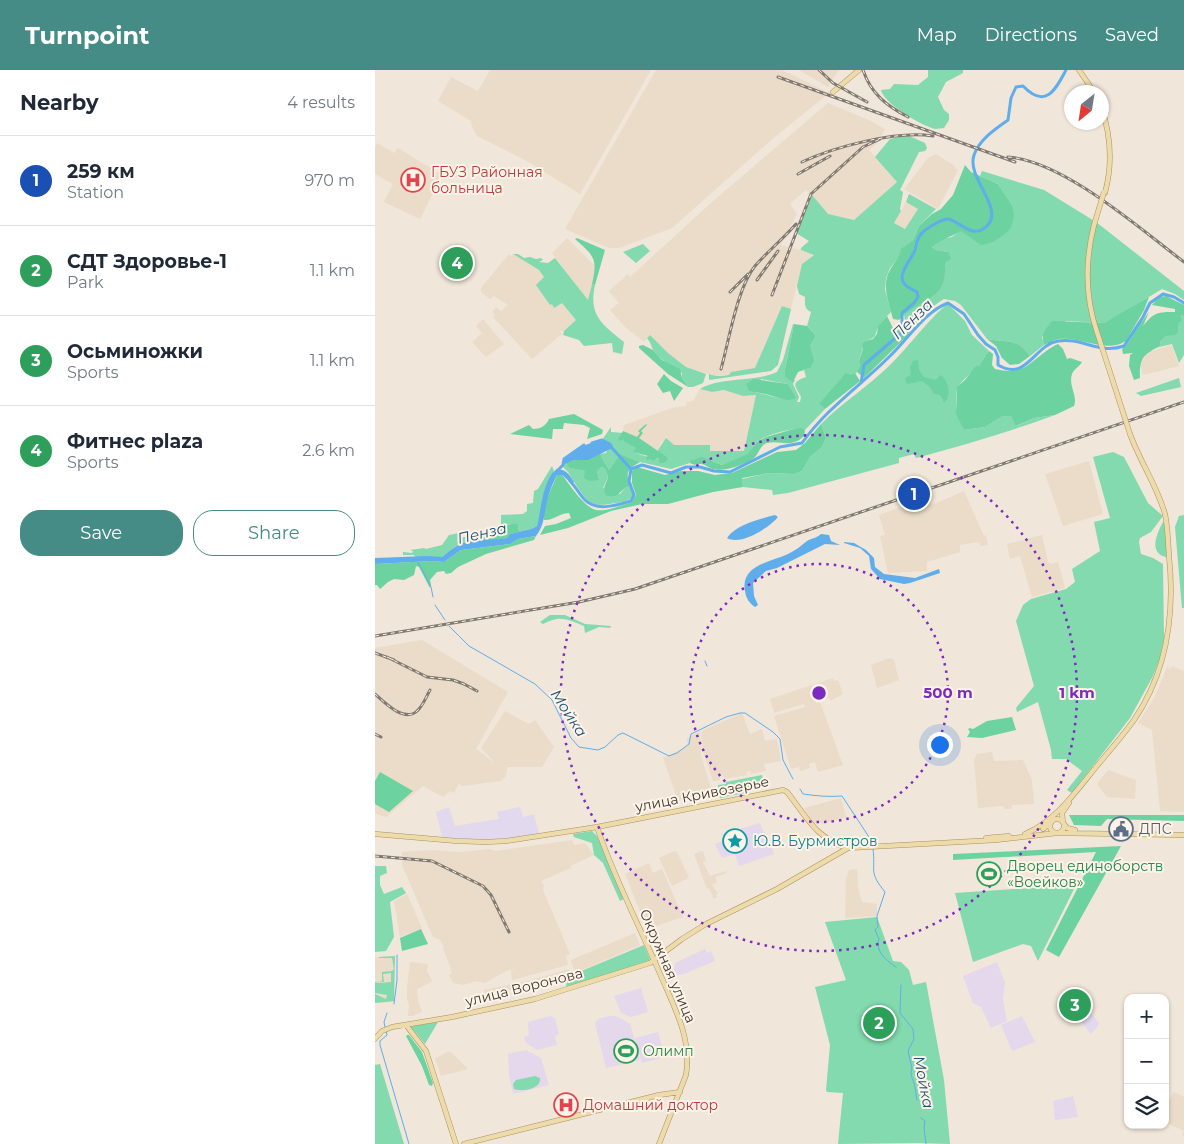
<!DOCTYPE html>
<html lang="en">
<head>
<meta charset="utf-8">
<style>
	:root { --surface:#fff; --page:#f2f2f3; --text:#1f2937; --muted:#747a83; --line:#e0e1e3; --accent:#458c86 }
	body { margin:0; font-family:Montserrat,sans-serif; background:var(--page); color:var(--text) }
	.controls { position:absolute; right:15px; bottom:15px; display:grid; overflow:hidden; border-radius:10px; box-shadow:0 1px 4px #0004 }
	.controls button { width:45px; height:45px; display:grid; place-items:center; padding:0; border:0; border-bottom:1px solid var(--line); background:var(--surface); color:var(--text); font:25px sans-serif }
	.compass { position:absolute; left:689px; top:15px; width:45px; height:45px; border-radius:50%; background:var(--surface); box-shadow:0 1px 4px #0004; rotate:210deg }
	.you { position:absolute; left:564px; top:674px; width:18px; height:18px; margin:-12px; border:4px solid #fff; border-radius:50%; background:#1a73e8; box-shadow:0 0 0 8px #1a73e833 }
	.badge { display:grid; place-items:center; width:32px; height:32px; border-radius:50%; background:var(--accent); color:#fff; font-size:16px; font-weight:700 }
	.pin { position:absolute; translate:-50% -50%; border:2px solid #fff; box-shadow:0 1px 5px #0006 }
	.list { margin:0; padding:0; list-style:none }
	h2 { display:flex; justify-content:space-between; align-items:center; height:65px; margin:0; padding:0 20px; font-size:21px }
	h2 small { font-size:16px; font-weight:400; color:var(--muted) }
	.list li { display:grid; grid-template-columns:32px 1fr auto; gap:15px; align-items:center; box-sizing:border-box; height:90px; padding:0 20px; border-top:1px solid var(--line) }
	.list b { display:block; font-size:19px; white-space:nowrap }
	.list p { margin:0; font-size:16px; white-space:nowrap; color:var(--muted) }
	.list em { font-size:16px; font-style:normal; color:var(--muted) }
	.actions { display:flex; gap:10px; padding:15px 20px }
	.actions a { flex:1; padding:11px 0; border:1px solid var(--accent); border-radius:20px; text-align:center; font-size:18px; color:var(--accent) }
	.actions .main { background:var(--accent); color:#fff }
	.icon { flex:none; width:28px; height:28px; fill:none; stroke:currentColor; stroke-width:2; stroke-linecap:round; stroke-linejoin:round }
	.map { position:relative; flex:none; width:809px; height:1074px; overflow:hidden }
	header { display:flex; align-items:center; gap:30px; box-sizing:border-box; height:70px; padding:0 25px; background:var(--accent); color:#fff }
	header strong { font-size:24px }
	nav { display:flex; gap:28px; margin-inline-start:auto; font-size:18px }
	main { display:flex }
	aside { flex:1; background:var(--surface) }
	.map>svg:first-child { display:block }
</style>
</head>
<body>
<header>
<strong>Turnpoint</strong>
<nav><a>Map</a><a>Directions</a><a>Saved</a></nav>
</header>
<main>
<aside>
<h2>Nearby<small>4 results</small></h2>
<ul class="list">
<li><span class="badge" style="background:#1a4fb4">1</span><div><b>259 км</b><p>Station</p></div><em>970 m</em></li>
<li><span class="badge" style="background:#2e9e5b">2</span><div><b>СДТ Здоровье-1</b><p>Park</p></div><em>1.1 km</em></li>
<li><span class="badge" style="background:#2e9e5b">3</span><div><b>Осьминожки</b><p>Sports</p></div><em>1.1 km</em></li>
<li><span class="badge" style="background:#2e9e5b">4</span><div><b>Фитнес plaza</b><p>Sports</p></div><em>2.6 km</em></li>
</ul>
<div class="actions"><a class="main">Save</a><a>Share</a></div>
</aside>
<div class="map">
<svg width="809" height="1074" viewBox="0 0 809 1074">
	<rect width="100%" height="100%" fill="#f0e6d9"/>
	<path fill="#e2d9ee" d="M 74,737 L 80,756 L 124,749 L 122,742 L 145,737 L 148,747 L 159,744 L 164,764 L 118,771 L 67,767 L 61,742 Z
		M 697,920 L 724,953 L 722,957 L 716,964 L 687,928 Z"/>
	<path fill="#eadcc8" d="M 115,0 L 276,0 L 205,124 L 150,90 L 102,66 L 97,56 L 96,51 L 63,31 L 76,7 L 103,21 Z
		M 281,0 L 407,0 L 454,23 L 401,66 L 297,158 L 244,178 L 234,178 L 190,159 Z
		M 424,0 L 464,0 L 453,17 Z
		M 453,33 L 496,51 L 510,59 L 505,68 L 506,70 L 494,80 L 522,112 L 479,150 L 453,144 L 431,120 L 415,134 L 422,144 L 406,175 L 424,180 L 426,178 L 428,181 L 439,184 L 427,194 L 416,239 L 407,236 L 380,299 L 356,302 L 354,305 L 339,306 L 311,297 L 293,283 L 275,265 L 269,272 L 250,257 L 235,240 L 244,233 L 234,221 L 253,204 L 255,207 L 337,132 Z
		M 2,73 L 19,83 L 23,78 L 67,105 L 45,149 L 9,132 L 18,114 L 0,104 L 0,77 Z
		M 561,84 L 580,96 L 579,98 L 583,100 L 563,139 L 529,119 L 553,88 Z
		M 531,132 L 543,139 L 530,159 L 519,153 Z
		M 192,168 L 221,197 L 213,231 L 177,183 Z
		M 134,184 L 137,186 L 138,184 L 165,201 L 170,207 L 177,234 L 187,232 L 202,250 L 189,261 L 185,261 L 187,264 L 157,289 L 118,247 L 120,245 L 117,242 L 121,237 L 126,241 L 133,235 L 119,226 L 115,229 L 106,222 L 106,218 Z
		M 108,249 L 129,274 L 111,287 L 97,272 L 107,263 L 101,256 Z
		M 797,275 L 804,296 L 768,305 L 765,295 L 773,282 Z
		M 325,319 L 337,322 L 349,320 L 368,326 L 381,325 L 369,381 L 335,381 L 334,375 L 299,375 L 287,371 L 283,380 L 248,361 L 249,355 L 297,338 L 311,336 L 311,332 L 318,331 Z
		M 714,391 L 728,444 L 688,456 L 670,404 Z
		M 589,421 L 609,466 L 611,465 L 613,475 L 605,476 L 604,472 L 585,475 L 585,482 L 552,492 L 552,501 L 513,503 L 505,466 L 510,465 L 504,445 L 545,430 L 553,429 L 557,435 L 559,434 Z
		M 667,465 L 673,492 L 676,494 L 683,492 L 690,518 L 657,527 L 645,486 L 635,489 L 632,474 Z
		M 47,570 L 133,622 L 101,679 L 120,693 L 106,678 L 130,641 L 154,654 L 160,650 L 179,677 L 167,697 L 132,697 L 131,706 L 126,711 L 95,715 L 87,716 L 84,714 L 79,723 L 75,721 L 68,727 L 48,716 L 11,747 L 4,745 L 0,743 L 0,578 Z
		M 515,588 L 519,590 L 524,610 L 502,618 L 496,595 Z
		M 793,595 L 794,600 L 797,596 L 809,601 L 809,742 L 785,741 L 777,660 L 763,653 L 780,626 Z
		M 458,608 L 459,611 L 463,610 L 468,624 L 455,631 L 454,628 L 448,630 L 445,624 L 439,627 L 441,633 L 445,632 L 468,695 L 443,702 L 440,692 L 434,694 L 435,698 L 425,701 L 424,697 L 416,699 L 399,646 L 430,637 L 429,634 L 399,643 L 395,629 Z
		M 367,643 L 375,664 L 387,659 L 390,671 L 402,669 L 406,691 L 389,694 L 391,701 L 376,704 L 375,701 L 371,702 L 372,705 L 349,709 L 348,705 L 344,706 L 345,710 L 338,711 L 328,681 L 326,661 Z
		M 325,661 L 326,685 L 336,719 L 328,721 L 328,723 L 303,731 L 288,688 L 313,676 L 312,668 Z
		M 617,682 L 619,691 L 648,690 L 657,710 L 659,734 L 637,735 L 636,739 L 629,739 L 628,736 L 603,738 L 599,690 L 602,684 Z
		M 733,700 L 761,710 L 760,729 L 732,727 L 722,714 Z
		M 466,728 L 471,747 L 447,754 L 443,751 L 440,753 L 435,748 L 429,738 Z
		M 197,770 L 199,775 L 210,773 L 219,785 L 195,796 L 196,798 L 166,811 L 169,816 L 168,820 L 195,884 L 191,886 L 193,895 L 137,910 L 136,901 L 140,899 L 131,901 L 110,913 L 101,911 L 88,915 L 78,913 L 74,905 L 77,903 L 75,900 L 76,899 L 68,878 L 69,877 L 65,870 L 58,867 L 27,795 L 27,782 L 56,780 L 84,782 L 115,779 L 121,781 Z
		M 299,781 L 302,782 L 314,808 L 297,816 L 284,788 Z
		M 328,781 L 331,791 L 328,792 L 335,806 L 351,801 L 352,803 L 340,807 L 342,812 L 337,815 L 343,823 L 341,825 L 342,827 L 339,829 L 334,818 L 332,819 L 319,784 Z
		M 274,793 L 278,803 L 287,799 L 308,847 L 272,859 L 250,804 Z
		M 482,799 L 483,816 L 487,832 L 502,834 L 502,846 L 470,848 L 471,809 L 474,800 Z
		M 32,824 L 47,858 L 25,867 L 19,831 Z
		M 260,863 L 265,875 L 200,903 L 196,890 Z
		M 20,886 L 19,932 L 0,933 L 0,887 Z
		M 35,892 L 53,894 L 52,902 L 58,911 L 42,919 L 43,930 L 47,942 L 38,946 L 33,946 L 34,934 L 32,930 L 32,918 Z
		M 194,899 L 195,904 L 155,915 L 110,925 L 109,920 L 153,911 Z
		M 71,982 L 76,982 L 93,999 L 66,1006 L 60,988 L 67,985 Z
		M 799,1022 L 809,1027 L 809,1066 L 807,1065 L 809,1061 L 790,1052 L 790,1037 Z"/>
	<path fill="#e5d8ec" d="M 385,753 L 394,777 L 397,778 L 399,784 L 364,796 L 360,784 L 347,788 L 340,774 L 350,770 L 347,764 Z
		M 330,879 L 332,883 L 336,881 L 340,891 L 309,904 L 302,905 L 299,900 L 300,893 Z
		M 622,892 L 630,913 L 628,930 L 632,951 L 616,958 L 606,937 L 598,933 L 588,906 Z
		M 266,918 L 273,942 L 256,947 L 246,943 L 239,926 Z
		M 175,946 L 180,948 L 184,964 L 180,966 L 182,975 L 162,980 L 151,973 L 149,967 L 154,965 L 153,952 Z
		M 234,946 L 240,946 L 251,951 L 252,953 L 255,953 L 265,990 L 231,998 L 220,953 L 223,949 Z
		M 647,946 L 660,972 L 637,981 L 626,955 Z
		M 283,962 L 290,987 L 267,993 L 260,968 Z
		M 151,980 L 166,988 L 174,1015 L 138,1024 L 134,1005 L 133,984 Z
		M 698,1026 L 703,1047 L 680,1050 L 678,1031 Z"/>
	<path fill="#82daae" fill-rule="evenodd" d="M 553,0 L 588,0 L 588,3 L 571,12 L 563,27 L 569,40 L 574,44 L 574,50 L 569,58 C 566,58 563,59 561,59 C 548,57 508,33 506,20 L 515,19 L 519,14 L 543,15 L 553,7 Z
		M 532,65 L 550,73 L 552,78 L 550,81 L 544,82 L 525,120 L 528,122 L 525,139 L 526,141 L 519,153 L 530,159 L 543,139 L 531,132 L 534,124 L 561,139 L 544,156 L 538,170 L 529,177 L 525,186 L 515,198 L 511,208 L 510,220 L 516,242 C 512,246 508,250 505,254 C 498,264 505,267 490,271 L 484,291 L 485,295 L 482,302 L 445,334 L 450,339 L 430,360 C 422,356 389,365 382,372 C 378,376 377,381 373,385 C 365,390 355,392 347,395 L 335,390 L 315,391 L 315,393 L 296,399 L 265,392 L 245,384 L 234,400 L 225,384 L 231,383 L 235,374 L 227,370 L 236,357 L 236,362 L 248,363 L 245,366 L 262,379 L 259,382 C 263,384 278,389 281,388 L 284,390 L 283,380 L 291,368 L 299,375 L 335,375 L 335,381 L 369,381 L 381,325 L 368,326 L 349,320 L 337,322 L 325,319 C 348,306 378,313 402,302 L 408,290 L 418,254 L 419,254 L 410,299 L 410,307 L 420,310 L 418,314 L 424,327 L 422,332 L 425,332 L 426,327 C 420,315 415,313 431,307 L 429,300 L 435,298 L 435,276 L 441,266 L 432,256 L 436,242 C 429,239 430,234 430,227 L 424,224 L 422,216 L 427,194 L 439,185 L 426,180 L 426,178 L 434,171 L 421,163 L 437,125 L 453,144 L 479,150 L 522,112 L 500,87 L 515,69 ZM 386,309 L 413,314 L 422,328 C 412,333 392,324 380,322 Z
		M 607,101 L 669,120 L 721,152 L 809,221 L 809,230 L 800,224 L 787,219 L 746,244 L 729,253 L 691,251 L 667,267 L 669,275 L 655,286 C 643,267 630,273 612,269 L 586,235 L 580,231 L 569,229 C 553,239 542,250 532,266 L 529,244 L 542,235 L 569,205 L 573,182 L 559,180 L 557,176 L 566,169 L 577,167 L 586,160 L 637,135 L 623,114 L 605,106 Z
		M 268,174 L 275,181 L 261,193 L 248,182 Z
		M 138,184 L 143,184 L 149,188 L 155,187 L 161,189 L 166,188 L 168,190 L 164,192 L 173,193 L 180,188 L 213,230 L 217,214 L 220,215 C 213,246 228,255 249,272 L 247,284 L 238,282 L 237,273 L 209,276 L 204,270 L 188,265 L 189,261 L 201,250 L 187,233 L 179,238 L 177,234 L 175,235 L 161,215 L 169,207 L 164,200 Z
		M 571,235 L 574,235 L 590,251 L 597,265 L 614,281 C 611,286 610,291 606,294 C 600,299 584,313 582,319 C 581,323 581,334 581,338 C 582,345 587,354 589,360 L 610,357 L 628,346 L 636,346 L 642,356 L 659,348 L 680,345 C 634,362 588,375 541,388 L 539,384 L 524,388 L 524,393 L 413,423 L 398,425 L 397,420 L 368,417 L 367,409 L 394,403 L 419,404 L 427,401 L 435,387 L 447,377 L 451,368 L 446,354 C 467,333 492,317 513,297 C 534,277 549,254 571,235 Z
		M 407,236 L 416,239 L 403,295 L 396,301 L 334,310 L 334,304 C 341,307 347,306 354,305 L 356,302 L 380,298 Z
		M 804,244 L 809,246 L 809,285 L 804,293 L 797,274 L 780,278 L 786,275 L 785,272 L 791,266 L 803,262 Z
		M 275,265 L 293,283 L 311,297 L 331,304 L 328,313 L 318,317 L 313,317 L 307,308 L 307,303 C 297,297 287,291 280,282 C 276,278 277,274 272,268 Z
		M 804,308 L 806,317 L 766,326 L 761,323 Z
		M 738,382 L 749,387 L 773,433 L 788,446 L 776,462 L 765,468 L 764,472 L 766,484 L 778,488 L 788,494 L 789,569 L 785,588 L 778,606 L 755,648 L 697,723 L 692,720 L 707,701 L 691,689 L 677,689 L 676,680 L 663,632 L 642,642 L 641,638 L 659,616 L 641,551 L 648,535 L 656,529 L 691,519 L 700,512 L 697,499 L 725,481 L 719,452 L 735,448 L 718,387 Z
		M 191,393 L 196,398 L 210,401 L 224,410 L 222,401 L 227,397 L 230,399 L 233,407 L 228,418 L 245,424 L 250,418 L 255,416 L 258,425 C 254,432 249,432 241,433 C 234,434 225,436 217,434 C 210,431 198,410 193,402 L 187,396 Z
		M 177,396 L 179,401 C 170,419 167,437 162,456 L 156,459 L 144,462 L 143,454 L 136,454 L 126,456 L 126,445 L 148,444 L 152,441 L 152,434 L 158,433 L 159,421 L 163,419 Z
		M 809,445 L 809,538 L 807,538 L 800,457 L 804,446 Z
		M 788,452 L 790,453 L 792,487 L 791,487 C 773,483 782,463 788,452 Z
		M 84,463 L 85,468 L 104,464 L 99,465 L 91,472 L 81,476 L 67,487 L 40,487 L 39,485 L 28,485 L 28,482 L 37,483 L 38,481 L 35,480 L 49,478 L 51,479 L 67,475 L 74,465 Z
		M 175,545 L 190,545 L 210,554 L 236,556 L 235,558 L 224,557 L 210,563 L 209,556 C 191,549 186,545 168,554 L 165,552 Z
		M 387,705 L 388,711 L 375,716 L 370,723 L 345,728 L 343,715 L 351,714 L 351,712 Z
		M 217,761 L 222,766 L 250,828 L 245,831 L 228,793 L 219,785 L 217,773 L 199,767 L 198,764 Z
		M 0,796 L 11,796 L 12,803 L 5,806 L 5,815 L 9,824 L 27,817 L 31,823 L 15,832 L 19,867 L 11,881 L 0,882 Z
		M 701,815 L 663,891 L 656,876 L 648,874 L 598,892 L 580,823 Z
		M 502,847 L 518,891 L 526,892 L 534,900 L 538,915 L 551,912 L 569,1010 L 575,1074 L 543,1073 L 463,1074 L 468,1023 L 452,1022 L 451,1020 L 455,975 L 440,917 L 471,910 L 450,852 Z
		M 269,875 L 275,889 L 274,891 L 191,918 L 192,907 Z
		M 20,886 L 19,931 L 0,933 L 0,924 L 11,929 L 12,925 L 0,923 L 0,912 L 4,913 L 16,912 L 16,903 L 8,904 L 9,912 L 2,911 L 7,911 L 7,902 L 17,901 L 19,899 L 17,888 L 4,888 L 4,887 Z
		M 63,952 L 50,974 L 36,957 L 39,955 Z
		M 5,994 L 29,1074 L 0,1074 L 0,995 Z
		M 160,1006 L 165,1008 C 167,1019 147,1022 139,1019 L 138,1014 L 141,1010 Z"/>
	<path fill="#6cd2a0" d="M 590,95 L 596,102 L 623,114 L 637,135 L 639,146 L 636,158 L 630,164 L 618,172 L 606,175 L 586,161 C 576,167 566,169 557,177 L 560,180 L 573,182 L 576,189 L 571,192 C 570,200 570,212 565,219 C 554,233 535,236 524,250 L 518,249 C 514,233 506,215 515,200 C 519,192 525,188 526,179 L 538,170 L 544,156 L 557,144 L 566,139 L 578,125 Z
		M 202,168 L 230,180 L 220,215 L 217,214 C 223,188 219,186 200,169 Z
		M 791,226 L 809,235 L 809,246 L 805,245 L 807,251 L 804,252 L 803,262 L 800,265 L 791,266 L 785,272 L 786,275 C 769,285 764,287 765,308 L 759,310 L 754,296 L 755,285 L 758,283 L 748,284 L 747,279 C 754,274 756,266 761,259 C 765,253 770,248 774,242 L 768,256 C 779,242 783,242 800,242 L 800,239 L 777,235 L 784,227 Z
		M 774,227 L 769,240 L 751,271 C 731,284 706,266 684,269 C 679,270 674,273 669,275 C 666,263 670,260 677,251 L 729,253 Z
		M 512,246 L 520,262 L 530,255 L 532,266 L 489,308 L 482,302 L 485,295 L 484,291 L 488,279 L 487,274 L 490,271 L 498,269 L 502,264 L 503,256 Z
		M 419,254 L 432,256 L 441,266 L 435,276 L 439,291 L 435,298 L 423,302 L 418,312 L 410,307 L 410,299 Z
		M 612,269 C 630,273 643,267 655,286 L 644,294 L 635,295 L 627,288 L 621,276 Z
		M 683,274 L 688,279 L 692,289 L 695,288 L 707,292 C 704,297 699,299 697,304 C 693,316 703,325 699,336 L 680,345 L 659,348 L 641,356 L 636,346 L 628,346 L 610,357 L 589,360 L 581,344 L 582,317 L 590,310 L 600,297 L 605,295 L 614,281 L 618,284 L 617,295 L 620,299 C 654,307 656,287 683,274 Z
		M 268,275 L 278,280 L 287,290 L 305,299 L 307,308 L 313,317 L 293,304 L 264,278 L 264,276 Z
		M 543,290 L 544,300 L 549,307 L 560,310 L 566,305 C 574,313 577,324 569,333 C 567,327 566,324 559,324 L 555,317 L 547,311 L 532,314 L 530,308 L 536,305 L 535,297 L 538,291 Z
		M 471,303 L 476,305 L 480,303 L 485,311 L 450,339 L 444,334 Z
		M 289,304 L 296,311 L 308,318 L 299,331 L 295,321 L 288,323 L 282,314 Z
		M 379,309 L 413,314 L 422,328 C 413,333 403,327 394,325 C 387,323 380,322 374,321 L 371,314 Z
		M 199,344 L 228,360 L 227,364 L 212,369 L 215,358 L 209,355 L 189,353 L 188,359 L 178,359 L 177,369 L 135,364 L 154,355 L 158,359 C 165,359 171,356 174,349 Z
		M 271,354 L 272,355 L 266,361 L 268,363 L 264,368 L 292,387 L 293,390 L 288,393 L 284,393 L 284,390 L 282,388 L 278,391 L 276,389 L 272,390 L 271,387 L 273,386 L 258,382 L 261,378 L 249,371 L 249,369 L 246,371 L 243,369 L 248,361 L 262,367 L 265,363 L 263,361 Z
		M 446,354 L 451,368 L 447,377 L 435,387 L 427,401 L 419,404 L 394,403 L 367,408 L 368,417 L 338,422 L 293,434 L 267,434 L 236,441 L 193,458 L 165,465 L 170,456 L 181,454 L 196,448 L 194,443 C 181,444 179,451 169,450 C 168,434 176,420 182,405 L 187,405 C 195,415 209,437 221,440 C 231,442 247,435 257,432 L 261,425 L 257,413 L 257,401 L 262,397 L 290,405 L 306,401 L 323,401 L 340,405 L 357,403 L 402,382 L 421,380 L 430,373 Z
		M 426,358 L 430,360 L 429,366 C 415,379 406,370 392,373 C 385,375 384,384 379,388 C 369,395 350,402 338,399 C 334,398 331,395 327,394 C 322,394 320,396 315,393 L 315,391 L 327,387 L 347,395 L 373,384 L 382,372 L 391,367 L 415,360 Z
		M 225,384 L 234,400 L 245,384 L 265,392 C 253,399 250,401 255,416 L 250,418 L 241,426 L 232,426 C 226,419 231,415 233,407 L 230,399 L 227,397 L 222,401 L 224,410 L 215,411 L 209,408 L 210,401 L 195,398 L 191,393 L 199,390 L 214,390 Z
		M 136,454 L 143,454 L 144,462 L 135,464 L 132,468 L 118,471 L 91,472 L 99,465 Z
		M 161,466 L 159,470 L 111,484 L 83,497 L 76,503 L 71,504 L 69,501 L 62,502 L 55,510 L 56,515 L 55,518 L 44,497 L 41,496 L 39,505 L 29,510 L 19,509 L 13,512 L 5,519 L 2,515 L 0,515 L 0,494 L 57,491 L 69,492 L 86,480 L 135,474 L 143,469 Z
		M 637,647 L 641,660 L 607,668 L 592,667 L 595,662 L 593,659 L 595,658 L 598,659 L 612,651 Z
		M 5,702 L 38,721 L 14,742 L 0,734 L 0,711 Z
		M 694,745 L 809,745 L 809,751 L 732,749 L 726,756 L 699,755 Z
		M 746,776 L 684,887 L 671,880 L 721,782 L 578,790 L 578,784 Z
		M 46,859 L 53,874 L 27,881 L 25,868 Z
		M 32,965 L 34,965 L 47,982 L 58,1013 L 57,1016 L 54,1015 L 47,996 L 31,966 Z"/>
	<path fill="#60adec" d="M 227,370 L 235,374 L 237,378 L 214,390 L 199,390 L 188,395 C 192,379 213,374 227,370 Z
		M 182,399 C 192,400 194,404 199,412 L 197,414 L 187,405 L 182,405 C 179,411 176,417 174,424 C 169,438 171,454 161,466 L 143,469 L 135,474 L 86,480 L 69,492 L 57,491 L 0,494 L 0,488 L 53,486 L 67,487 C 71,484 75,480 80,477 C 93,468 116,471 132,468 L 135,464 L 156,459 L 162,456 C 166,441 168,408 182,399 Z
		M 400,445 L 403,447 C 394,458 365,476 352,468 C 361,454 385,449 400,445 Z
		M 446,464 L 454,465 L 456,471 L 465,475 L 450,474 L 402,498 L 391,501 L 378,513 L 379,526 L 383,535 L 380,537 C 374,533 371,528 370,521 C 365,495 396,492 413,484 C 421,480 426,476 432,471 C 437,468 442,468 446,464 Z
		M 469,472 L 479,473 L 491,480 L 499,488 L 500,497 L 509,504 L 540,508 L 564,499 L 565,503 L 535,513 L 529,514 L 505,509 L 496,499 L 494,486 L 485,478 L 469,473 Z"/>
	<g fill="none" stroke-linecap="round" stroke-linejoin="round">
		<path stroke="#60adec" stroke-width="1" d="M 43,492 L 56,517 L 58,527
			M 60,535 L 70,550
			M 74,556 L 94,576 L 160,614 L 177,630 L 196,668 L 204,677 L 223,680 L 230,677 L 243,665 L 248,663 L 294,686 L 302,683 L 314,674 L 316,664 L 351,647 L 365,643 L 370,643 L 398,662 L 405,669 L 408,690 L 418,709
			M 330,591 L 332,596
			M 425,719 L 428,724 C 442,726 453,727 467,726 L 496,770 L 497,775
			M 498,779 C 501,802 493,801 510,822 L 502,846 L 503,857 L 500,860 L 504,869 C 500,882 512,891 521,897
			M 526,915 L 525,943 L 538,959 L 539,969 L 533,981 L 537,998 C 534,1006 539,1010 540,1017 C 541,1021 541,1026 542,1030
			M 19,934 L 22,910 L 22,885
			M 10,957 L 9,952 L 12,943
			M 11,960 L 12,965 L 5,971 L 5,975 L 34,1074
			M 546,1048 L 550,1051 L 549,1058 L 551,1074"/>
		<path stroke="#60adec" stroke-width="3" d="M 486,313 L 489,295 L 525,264 L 527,256 L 527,243 L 539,233 L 543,227 L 542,222 C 534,218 524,214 528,203 C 530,195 537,188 540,180 C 542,173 542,167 547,163 C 552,158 568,148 574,149 C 585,152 598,170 612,156 C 630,138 591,108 599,85 C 604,70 620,59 633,50 L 636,28 L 641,17 L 648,16 C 670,39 680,21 691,0
			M 256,399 L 267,395 L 296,403 L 311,397 L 325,397 L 339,401 L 355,402 L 405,377 L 427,373 C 451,339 485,316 514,287 C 533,269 549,242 573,233 L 589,244 L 603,265 L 611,274 L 620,280 L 623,287 L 623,295 C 652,312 659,275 683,271 C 708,267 723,285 749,276 L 768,247 L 775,233 L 788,224 L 799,227 L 809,233
			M 182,401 L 188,395 L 189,389 L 209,375
			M 195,411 C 201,417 204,424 210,430 C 222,442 242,435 256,431 L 259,425 L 254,411 L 256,399 L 237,378 L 235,374 L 227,370 L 217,373"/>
		<g stroke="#a8925d" stroke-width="5.5">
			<path id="major" d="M 704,0 L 719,22
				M 458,22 L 484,0
				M 726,36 C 736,65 738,93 730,123
				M 719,155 C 710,191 710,227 722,262
				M675 756a7 7 0 1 1 14 0a7 7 0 1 1-14 0Z
				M 688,752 L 687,743 L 694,733
				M 689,754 L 692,758 L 700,760
				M 222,757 C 239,808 265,857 286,906 C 300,939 317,969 311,1005 L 284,1074
				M 668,759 L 676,753
				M 684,763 L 809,765
				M 0,764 L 82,771 L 111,772 L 131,771 L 222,757 L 408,720 L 412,722 C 432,747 440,768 473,778 L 621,770 L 682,763
				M 650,764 C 683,750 703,718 726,691 C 737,678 749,664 759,650 C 793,600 800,544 794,486 C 793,472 793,458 790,444 C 782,415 765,392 755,364
				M 611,768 L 634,766
				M 31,955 L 51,981 L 81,1074
				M 0,969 L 7,961 L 17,957 L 77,947 L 160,929 L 275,893 L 307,869 L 331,854 L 402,819 L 473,778
				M 89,1074 L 284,1025 L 305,1022"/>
		</g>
		<use href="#major" stroke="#eedbab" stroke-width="4.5"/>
		<g stroke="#807a72" stroke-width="3">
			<path id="rail" d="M 444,0 L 458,13 L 492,32
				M 488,0 C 496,24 512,36 533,47
				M 403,7 L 640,92
				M 633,87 C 689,91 765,159 809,192
				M 427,92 C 459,77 522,60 558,66
				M 423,104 L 455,86
				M 382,210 L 403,181
				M 355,222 L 373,204
				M 397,225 L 436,124 L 488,77 L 505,69
				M 346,299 C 354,271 362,218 380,196 C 393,181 408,169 421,154
				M 0,566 L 204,532 L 260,519 L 809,332
				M 0,583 L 19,590
				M 12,587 L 52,607 L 78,610 L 89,614 L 102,621
				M 0,624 C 9,632 29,653 42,641 C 48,636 51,627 55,620
				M 0,664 L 6,667
				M 0,786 L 57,791 L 108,816 L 116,825 L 134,862"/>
		</g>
		<use href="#rail" stroke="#fdf3e6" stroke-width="1" stroke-dasharray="4" stroke-linecap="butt"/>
		<g stroke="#a8925d" stroke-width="5.5" stroke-linecap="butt">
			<path id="major-bridge" d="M 719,155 L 729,122
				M 722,262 L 755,364"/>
		</g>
		<use href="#major-bridge" stroke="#eedbab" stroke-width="4.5"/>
	</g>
	<g fill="none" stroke="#7b2cbf" stroke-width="2.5" stroke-dasharray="2.5 5">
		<circle cx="444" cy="623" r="129"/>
		<circle cx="444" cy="623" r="258"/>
	</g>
	<defs>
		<g id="hospital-ring" transform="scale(1.25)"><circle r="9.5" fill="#fdf3e6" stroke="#e0444e" stroke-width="1.5"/><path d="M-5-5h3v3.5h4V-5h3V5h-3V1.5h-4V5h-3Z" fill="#e0444e"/></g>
		<g id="civic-ring" transform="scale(1.25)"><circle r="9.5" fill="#fdf3e6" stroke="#5c6f8a" stroke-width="1.5"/><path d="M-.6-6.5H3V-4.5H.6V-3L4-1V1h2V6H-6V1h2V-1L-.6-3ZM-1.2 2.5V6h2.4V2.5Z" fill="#5c6f8a"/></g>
		<g id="sight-ring" transform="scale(1.25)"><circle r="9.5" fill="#fdf3e6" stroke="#0f9aa8" stroke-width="1.5"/><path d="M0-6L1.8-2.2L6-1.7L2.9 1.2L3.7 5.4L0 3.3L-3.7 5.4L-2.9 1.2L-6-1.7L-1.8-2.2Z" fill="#0f9aa8"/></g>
		<g id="stadium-ring" transform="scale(1.25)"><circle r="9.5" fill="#fdf3e6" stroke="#2e9e5b" stroke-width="1.5"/><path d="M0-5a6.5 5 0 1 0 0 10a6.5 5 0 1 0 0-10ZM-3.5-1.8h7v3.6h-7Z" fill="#2e9e5b"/></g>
	</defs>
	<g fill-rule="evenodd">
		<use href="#hospital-ring" x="38" y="110"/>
		<use href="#civic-ring" x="746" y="759"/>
		<use href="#sight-ring" x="360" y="771"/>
		<use href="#stadium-ring" x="614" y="804"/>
		<use href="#stadium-ring" x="251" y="981"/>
		<use href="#hospital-ring" x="191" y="1035"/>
	</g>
	<g text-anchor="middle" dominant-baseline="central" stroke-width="4" stroke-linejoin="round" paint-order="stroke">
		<g font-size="14" fill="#be3a42" stroke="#fdf3e6" text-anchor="start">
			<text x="56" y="102">ГБУЗ Районная<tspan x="56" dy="16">больница</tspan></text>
			<text x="208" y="1035">Домашний доктор</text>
		</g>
		<g font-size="14" fill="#3c3833" stroke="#fdf3e6">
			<text transform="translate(327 724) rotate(-11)">улица Кривозерье</text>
			<text transform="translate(293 896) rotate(67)">Окружная улица</text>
			<text transform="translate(149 917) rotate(-14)">улица Воронова</text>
		</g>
		<g font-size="14" fill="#4e5e75" stroke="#fdf3e6" text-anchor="start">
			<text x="764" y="759">ДПС</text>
		</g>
		<g font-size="14" fill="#0d838f" stroke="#fdf3e6" text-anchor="start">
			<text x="378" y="771">Ю.В. Бурмистров</text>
		</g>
		<g font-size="14" fill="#27864d" stroke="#fdf3e6" text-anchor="start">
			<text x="632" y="796">Дворец единоборств<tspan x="632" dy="16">«Воейков»</tspan></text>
			<text x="268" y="981">Олимп</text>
		</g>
		<g font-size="15" font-style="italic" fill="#1b527c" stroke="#fdf3e6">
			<text transform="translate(537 249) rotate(-44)">Пенза</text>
			<text transform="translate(107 463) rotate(-13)">Пенза</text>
			<text transform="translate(194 643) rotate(57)">Мойка</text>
			<text transform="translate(549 1012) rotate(79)">Мойка</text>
		</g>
	</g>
	<circle cx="444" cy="623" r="8" fill="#7b2cbf" stroke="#fdf3e6" stroke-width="2.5"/>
	<g font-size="15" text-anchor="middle" font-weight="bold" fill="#7b2cbf" stroke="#fdf3e6" stroke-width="4" stroke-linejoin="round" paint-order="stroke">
		<text x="573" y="628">500 m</text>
		<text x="702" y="628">1 km</text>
	</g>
</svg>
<div class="controls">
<button>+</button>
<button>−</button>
<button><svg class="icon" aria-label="layers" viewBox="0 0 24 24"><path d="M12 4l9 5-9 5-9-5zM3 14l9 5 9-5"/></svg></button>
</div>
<svg class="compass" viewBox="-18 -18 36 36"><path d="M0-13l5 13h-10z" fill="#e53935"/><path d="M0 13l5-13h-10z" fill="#747a83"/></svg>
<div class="you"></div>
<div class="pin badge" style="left:539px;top:424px;background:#1a4fb4">1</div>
<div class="pin badge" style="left:504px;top:953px;background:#2e9e5b">2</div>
<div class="pin badge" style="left:700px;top:935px;background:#2e9e5b">3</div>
<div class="pin badge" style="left:82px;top:193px;background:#2e9e5b">4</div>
</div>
</main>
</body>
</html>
